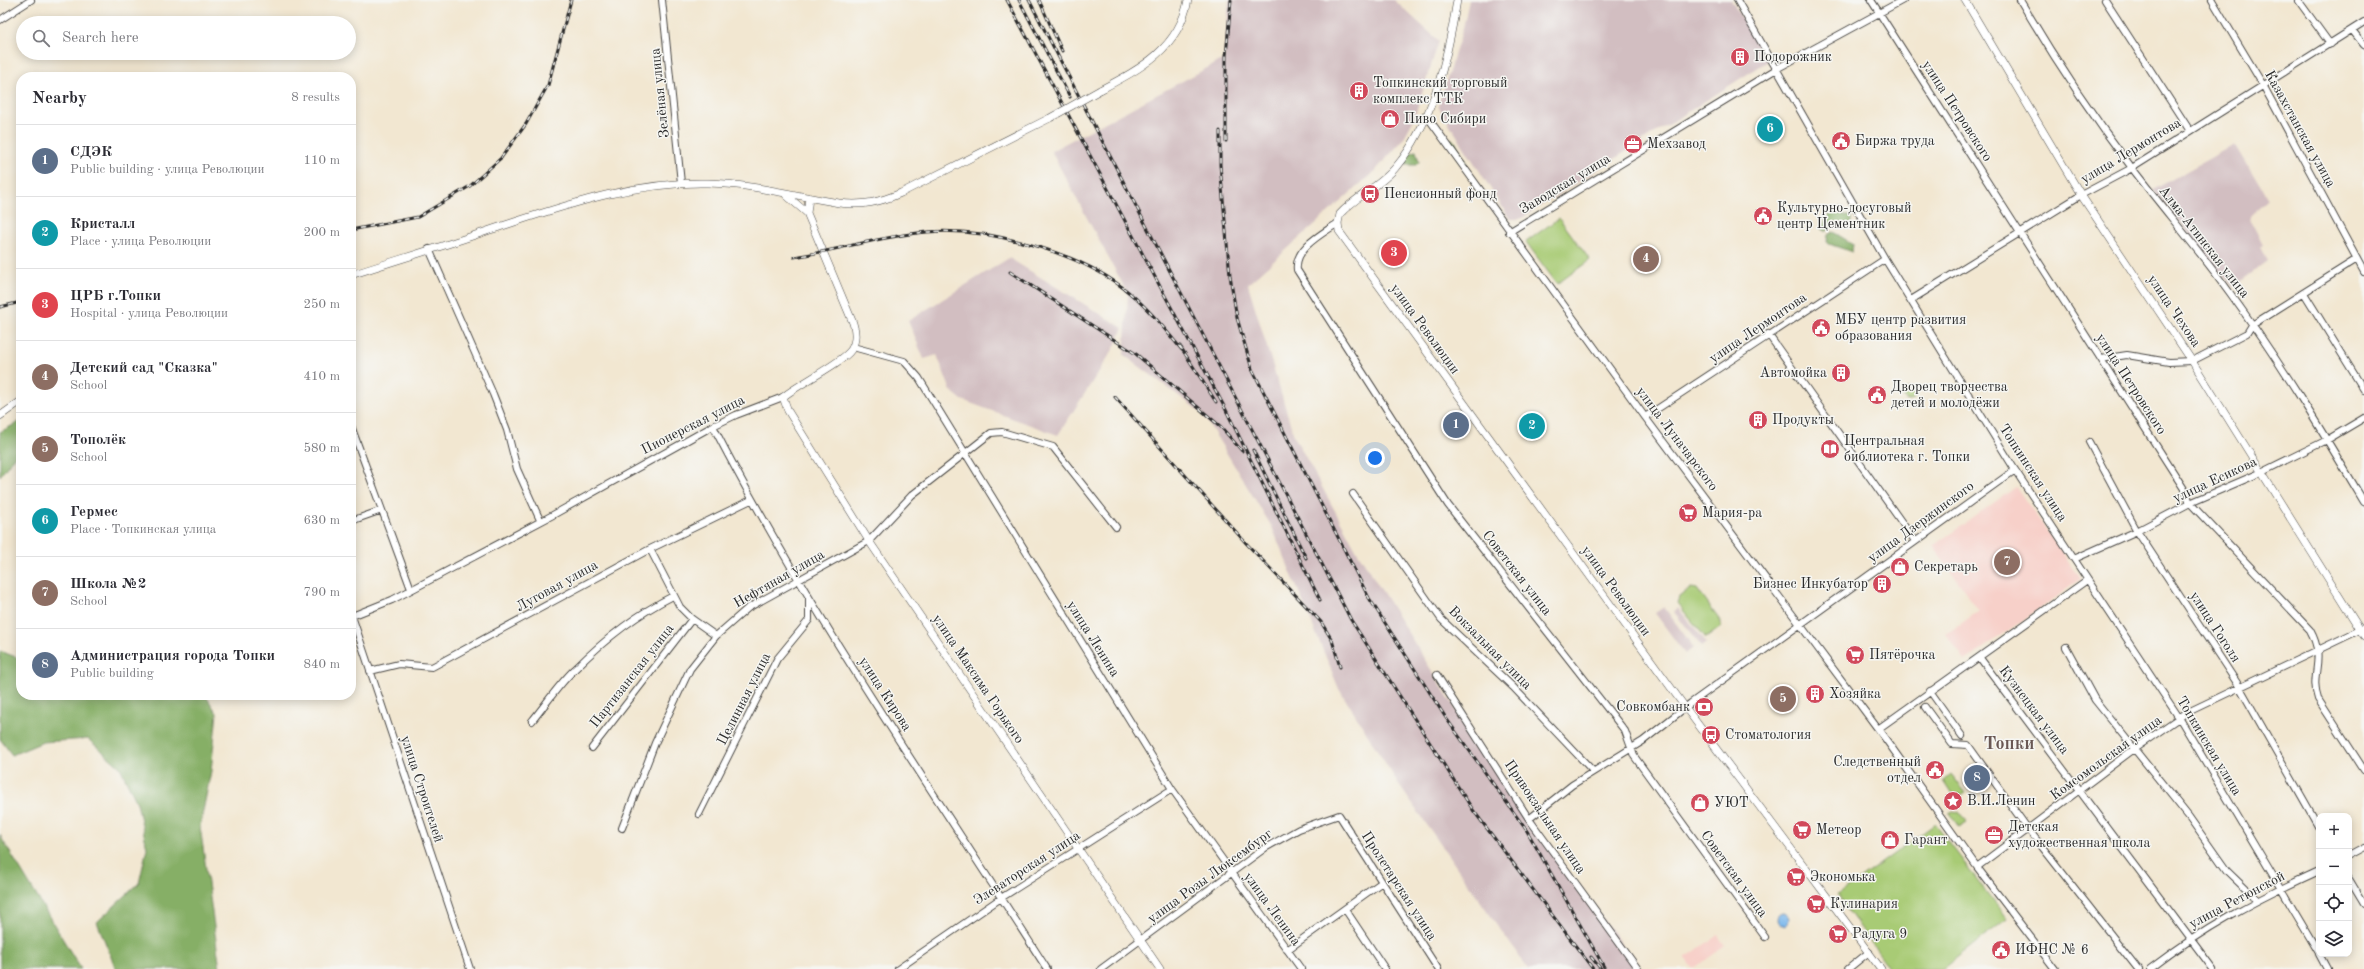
<!DOCTYPE html>
<html lang="en">
<head>
<meta charset="utf-8">
<style>
	:root { --surface:#fff; --page:#f7f7f7; --text:#2b2b33; --muted:#7c7c81; --line:#e1e1e2; --accent:#0b8043 }
	body { margin:0; font-family:"Old Standard TT",serif; background:var(--page); color:var(--text) }
	.controls { position:absolute; right:12px; bottom:12px; display:grid; overflow:hidden; border-radius:8px; box-shadow:0 2px 10px #0003 }
	.controls button { width:36px; height:36px; display:grid; place-items:center; padding:0; border:0; border-bottom:1px solid var(--line); background:var(--surface); color:var(--text); font:20px sans-serif }
	.you { position:absolute; left:1375px; top:458px; width:14px; height:14px; margin:-10px; border:3px solid #fff; border-radius:50%; background:#1a73e8; box-shadow:0 0 0 6px #1a73e833 }
	.badge { display:grid; place-items:center; width:26px; height:26px; border-radius:50%; background:var(--accent); color:#fff; font-size:13px; font-weight:700 }
	.pin { position:absolute; translate:-50% -50%; border:2px solid #fff; box-shadow:0 1px 4px #0006 }
	.list { margin:0; padding:0; list-style:none }
	h2 { display:flex; justify-content:space-between; align-items:center; height:52px; margin:0; padding:0 16px; font-size:17px }
	h2 small { font-size:13px; font-weight:400; color:var(--muted) }
	.list li { display:grid; grid-template-columns:26px 1fr auto; gap:12px; align-items:center; box-sizing:border-box; height:72px; padding:0 16px; border-top:1px solid var(--line) }
	.list b { display:block; font-size:15px; white-space:nowrap }
	.list p { margin:0; font-size:13px; white-space:nowrap; color:var(--muted) }
	.list em { font-size:13px; font-style:normal; color:var(--muted) }
	.icon { flex:none; width:22px; height:22px; fill:none; stroke:currentColor; stroke-width:2; stroke-linecap:round; stroke-linejoin:round }
	.map { position:relative; flex:none; width:2364px; height:969px; overflow:hidden }
	.search { position:absolute; background:var(--surface); box-shadow:0 2px 10px #0003; left:16px; top:16px; width:340px; height:44px; display:flex; align-items:center; gap:10px; box-sizing:border-box; padding:0 14px; border-radius:22px; color:var(--muted); font-size:15px }
	.panel { position:absolute; background:var(--surface); box-shadow:0 2px 10px #0003; left:16px; top:72px; width:340px; height:628px; border-radius:16px }
	.map>svg:first-child { display:block }
</style>
</head>
<body>
<div class="map">
<svg width="2364" height="969" viewBox="0 0 2364 969">
	<rect width="100%" height="100%" fill="#f6f6f2"/>
	<filter id="ink" filterUnits="userSpaceOnUse"><feTurbulence type="fractalNoise" baseFrequency=".025" numOctaves="2"/><feDisplacementMap in="SourceGraphic" scale="8" xChannelSelector="R" yChannelSelector="G"/><feConvolveMatrix kernelMatrix="1 2 1 2 8 2 1 2 1" color-interpolation-filters="sRGB"/></filter>
	<filter id="wash" filterUnits="userSpaceOnUse"><feTurbulence type="fractalNoise" baseFrequency=".012" numOctaves="4" result="noise"/><feDisplacementMap in="SourceGraphic" scale="16" xChannelSelector="R" yChannelSelector="G"/><feGaussianBlur stdDeviation="0.9" result="paint"/><feColorMatrix in="noise" values="0 0 0 0 0 0 0 0 0 0 0 0 0 0 0 0 0 1.4 0 .05"/><feComposite in="paint" operator="in"/></filter>
	<g filter="url(#wash)">
		<rect width="100%" height="100%" fill="#f2e7d1"/>
		<path fill="#f7d0c9" d="M 2016,487 L 2081,579 L 1965,661 L 1946,634 L 1979,611 L 1933,546 Z
			M 1718,935 L 1725,946 L 1693,969 L 1685,958 Z"/>
		<path fill="#d2bec1" d="M 1229,0 L 1394,0 L 1439,41 L 1413,121 L 1402,141 L 1376,170 L 1248,284 L 1294,436 L 1357,551 L 1498,777 L 1640,969 L 1528,969 L 1401,788 L 1339,689 L 1272,527 L 1202,413 L 1124,355 L 1128,294 L 1051,151 L 1224,59 Z
			M 1469,0 L 1731,0 L 1768,61 L 1520,219 L 1510,219 L 1438,106 L 1463,28 Z
			M 2235,144 L 2268,199 L 2249,218 L 2263,244 L 2261,246 L 2268,261 L 2233,287 L 2153,190 Z
			M 1009,258 L 1123,328 L 1114,348 L 1058,435 L 962,400 L 951,391 L 937,355 L 924,359 L 908,321 Z
			M 1664,607 L 1694,648 L 1685,654 L 1655,613 Z
			M 1678,608 L 1706,642 L 1701,646 L 1674,612 Z"/>
		<path fill="#a8cb75" stroke="#6a7b50" d="M 1559,218 L 1590,260 L 1557,284 L 1526,242 Z
			M1903 395a6 6 0 1 1 12 0a6 6 0 1 1-12 0Z
			M 1691,588 L 1697,589 L 1721,622 L 1721,627 L 1706,638 L 1677,603 L 1679,597 Z
			M 1951,774 L 1965,792 L 1962,794 L 1953,794 L 1944,780 Z
			M 1953,811 L 1959,812 L 1967,822 L 1959,827 L 1949,813 Z
			M 1935,824 L 2007,919 L 1942,969 L 1890,969 L 1837,895 Z"/>
		<path fill="#86af66" stroke="#586d48" d="M 1451,138 L 1456,143 L 1467,165 L 1465,165 L 1451,145 Z
			M 1416,151 L 1419,162 L 1416,165 L 1406,165 L 1405,158 L 1411,152 Z
			M 1841,207 L 1843,207 L 1843,216 L 1852,216 L 1852,222 L 1848,226 C 1839,223 1833,225 1826,232 L 1821,229 L 1828,215 Z
			M 1833,232 L 1853,244 L 1852,252 L 1832,245 L 1827,241 L 1828,235 Z
			M 21,421 L 21,448 L 0,476 L 0,432 Z
			M 0,651 L 21,659 L 21,695 L 205,695 L 217,713 L 211,771 L 200,826 L 220,969 L 116,969 L 97,922 L 139,883 L 147,848 L 137,803 L 120,767 L 88,739 L 43,742 L 12,755 L 0,739 Z
			M 0,835 L 2,839 L 81,969 L 0,969 Z"/>
		<path fill="#7ab7ec" stroke="#52718c" d="M1777 919a6 6 0 1 1 12 0a6 6 0 1 1-12 0Z"/>
	</g>
	<g filter="url(#ink)">
		<g fill="none" stroke-linecap="round" stroke-linejoin="round">
			<g stroke="#494744" stroke-width="8">
				<path id="minor" d="M 662,0 L 681,183
					M 1737,0 L 1885,259 L 2015,470 L 2180,719 L 2319,953
					M 1871,0 L 2186,492 L 2190,503 L 2310,630 C 2327,661 2309,672 2318,699 L 2364,770
					M 2020,0 C 2054,58 2091,114 2132,168 C 2164,210 2199,250 2230,293 C 2279,360 2322,431 2364,502
					M 2105,0 L 2190,131
					M 2212,0 L 2263,85 L 2364,272
					M 2298,0 L 2330,44
					M 0,20 L 31,0
					M 2352,30 L 2364,45
					M 1426,115 L 1645,417 L 1887,741 L 1977,867 L 2055,969
					M 1338,223 C 1322,234 1294,248 1297,270 L 1448,505 L 1625,731 L 1634,756 L 1765,937
					M 1509,232 L 1778,68 L 1903,0
					M 429,249 L 493,394 L 507,430 L 517,469 L 540,520
					M 2304,293 L 2364,390
					M 1911,300 L 2081,195 L 2132,168 L 2364,22
					M 1768,334 L 1915,541
					M 853,347 L 904,361 L 919,378 L 1172,789 L 1301,969
					M 2101,359 L 2127,355 L 2169,362 L 2192,361 L 2247,333 L 2252,325 L 2357,259
					M 1645,417 L 1885,259
					M 351,426 L 411,589
					M 713,426 C 810,615 933,790 1047,969
					M 2089,442 L 2137,531 L 2239,686 L 2319,827
					M 1353,494 L 1441,619 L 1513,687 L 1593,771
					M 351,521 L 382,510
					M 650,549 L 680,607 L 692,619 L 716,636
					M 2074,559 L 2137,531 L 2190,503 L 2260,473 L 2327,440 L 2364,418
					M 2066,647 L 2095,700 L 2189,817 L 2227,871 L 2257,900
					M 1980,658 L 2213,969
					M 370,671 L 399,664 L 432,667 L 650,549 L 751,500
					M 1437,675 L 1529,819 L 1638,969
					M 1930,691 L 1962,736
					M 1925,707 L 1952,744 L 1968,745 L 2028,829 L 2138,969
					M 532,721 C 546,704 559,684 575,669 C 604,640 637,614 673,596
					M 1878,729 L 2087,580
					M 592,748 L 692,619
					M 699,814 L 777,659 L 809,620 L 809,598
					M 1529,819 L 1572,785 L 1643,741 L 1691,703 L 2015,470
					M 622,828 L 655,743 L 690,669 L 716,636 L 748,608 L 869,541 L 912,495 L 991,433 L 1002,432 L 1053,447 L 1116,527
					M 2349,856 L 2364,848
					M 1977,867 L 2134,749 L 2186,713 L 2364,628
					M 2349,879 L 2364,904
					M 1345,909 L 1385,969
					M 1287,950 L 1382,882
					M 2319,954 L 2327,969
					M 470,969 L 352,616 L 392,600 L 551,516 L 713,426 L 736,415 L 783,397
					M 898,969 L 1001,898 L 1172,789
					M 1101,969 L 1265,848 L 1299,829 L 1339,815 L 1438,969
					M 1848,969 L 1869,952
					M 2150,969 C 2206,926 2255,900 2319,871"/>
			</g>
			<g stroke="#494744" stroke-width="8">
				<path id="tertiary" d="M 1457,0 C 1448,56 1433,123 1396,167 C 1381,186 1356,196 1340,214 L 1338,223 L 1339,231 L 1685,707 L 1881,969
					M 1965,0 L 2081,195 L 2192,361 L 2364,636
					M 1100,90 C 1140,69 1179,49 1188,0
					M 786,195 L 807,213
					M 809,198 L 807,213 L 853,323 C 856,332 856,342 851,350 C 843,362 799,384 783,397 L 788,411 L 869,541 L 1160,969
					M 351,275 C 397,260 444,246 490,230 C 561,207 632,181 708,183 C 752,184 796,196 839,203 C 863,206 880,202 901,193 L 1050,118
					M 0,416 L 21,401"/>
			</g>
			<use href="#minor" stroke="#fff" stroke-width="6"/>
			<use href="#tertiary" stroke="#fff" stroke-width="7"/>
			<g stroke="#2b2b2b" stroke-width="3">
				<path id="rail" d="M 1007,0 L 1226,410 L 1320,600
					M 1019,0 L 1070,97
					M 1029,0 L 1351,620 L 1473,810 L 1593,969
					M 1039,0 L 1062,51
					M 1220,131 L 1220,165 L 1230,276 L 1237,318 L 1252,369 L 1369,598 L 1446,718 L 1527,831 L 1604,967
					M 1226,141 L 1226,56 L 1231,0
					M 351,230 L 418,217 L 470,186 L 501,158 L 526,124 L 548,85 L 571,0
					M 794,257 C 838,250 882,236 927,232 C 986,227 1075,251 1122,287 C 1145,304 1164,328 1182,350
					M 1010,272 L 1136,354 L 1221,427 L 1242,451
					M 0,307 L 21,302
					M 1180,346 L 1216,402
					M 1115,397 L 1246,543 L 1321,622 L 1332,640 L 1340,667
					M 1253,450 L 1306,558
					M 1591,957 L 1601,969"/>
			</g>
			<use href="#rail" stroke="#f6f6f2" stroke-width="1.5" stroke-dasharray="4.5" stroke-linecap="butt"/>
			<g stroke="#494744" stroke-width="8" stroke-linecap="butt">
				<path id="tertiary-bridge" d="M 1050,118 L 1100,90"/>
			</g>
			<use href="#tertiary-bridge" stroke="#fff" stroke-width="7"/>
		</g>
	</g>
	<defs>
		<g id="building-disc" transform="scale(1)"><circle r="9.5" fill="#d1495b" stroke="#f6f6f2"/><path d="M-4-6H4V6H1V3H-1V6H-4ZM-2.5-4.3h1.7v1.8h-1.7ZM.8-4.3h1.7v1.8H.8ZM-2.5-1h1.7V.8h-1.7ZM.8-1h1.7V.8H.8Z" fill="#fff"/></g>
		<g id="shop-disc" transform="scale(1)"><circle r="9.5" fill="#d1495b" stroke="#f6f6f2"/><path d="M-5-2.5h2.3a2.7 3.5 0 0 1 5.4 0H5L5.5 6h-11ZM-1.5-2.5h3a1.5 2.3 0 0 0-3 0Z" fill="#fff"/></g>
		<g id="civic-disc" transform="scale(1)"><circle r="9.5" fill="#d1495b" stroke="#f6f6f2"/><path d="M-.6-6.5H3V-4.5H.6V-3L4-1V1h2V6H-6V1h2V-1L-.6-3ZM-1.2 2.5V6h2.4V2.5Z" fill="#fff"/></g>
		<g id="office-disc" transform="scale(1)"><circle r="9.5" fill="#d1495b" stroke="#f6f6f2"/><path d="M-6-3h4V-5.5h4V-3h4V5H-6ZM-1-4.5V-3h2v-1.5ZM-6 0V1H6V0Z" fill="#fff"/></g>
		<g id="bus-disc" transform="scale(1)"><circle r="9.5" fill="#d1495b" stroke="#f6f6f2"/><path d="M-5-6H5V4H4V6H2V4H-2V6H-4V4H-5ZM-3.5-4V0h7V-4ZM-3.5 1.2v1.5H-2V1.2ZM2 1.2v1.5H3.5V1.2Z" fill="#fff"/></g>
		<g id="library-disc" transform="scale(1)"><circle r="9.5" fill="#d1495b" stroke="#f6f6f2"/><path d="M-6-4Q-3-5.5-.7-3.5V5Q-3 3-6 4ZM6-4Q3-5.5 .7-3.5V5Q3 3 6 4Z" fill="#fff"/></g>
		<g id="supermarket-disc" transform="scale(1)"><circle r="9.5" fill="#d1495b" stroke="#f6f6f2"/><path d="M-6-5.5h2.5l.6 2H6L4.5 2H-2.5L-4.4-4H-6ZM-1.5 3.2a1.3 1.3 0 1 0 .1 0ZM3 3.2a1.3 1.3 0 1 0 .1 0Z" fill="#fff"/></g>
		<g id="bank-disc" transform="scale(1)"><circle r="9.5" fill="#d1495b" stroke="#f6f6f2"/><path d="M-6-4H6V4H-6ZM0-2.3a2.3 2.3 0 1 0 0 4.6a2.3 2.3 0 1 0 0-4.6Z" fill="#fff"/></g>
		<g id="sight-disc" transform="scale(1)"><circle r="9.5" fill="#d1495b" stroke="#f6f6f2"/><path d="M0-6L1.8-2.2L6-1.7L2.9 1.2L3.7 5.4L0 3.3L-3.7 5.4L-2.9 1.2L-6-1.7L-1.8-2.2Z" fill="#fff"/></g>
	</defs>
	<g fill-rule="evenodd">
		<use href="#building-disc" x="1740" y="57"/>
		<use href="#building-disc" x="1359" y="91"/>
		<use href="#shop-disc" x="1390" y="119"/>
		<use href="#civic-disc" x="1841" y="141"/>
		<use href="#office-disc" x="1633" y="144"/>
		<use href="#bus-disc" x="1370" y="194"/>
		<use href="#civic-disc" x="1763" y="216"/>
		<use href="#civic-disc" x="1821" y="328"/>
		<use href="#building-disc" x="1841" y="373"/>
		<use href="#civic-disc" x="1877" y="395"/>
		<use href="#building-disc" x="1758" y="420"/>
		<use href="#library-disc" x="1830" y="449"/>
		<use href="#supermarket-disc" x="1688" y="513"/>
		<use href="#shop-disc" x="1900" y="567"/>
		<use href="#building-disc" x="1882" y="584"/>
		<use href="#supermarket-disc" x="1855" y="655"/>
		<use href="#building-disc" x="1815" y="694"/>
		<use href="#bank-disc" x="1704" y="707"/>
		<use href="#bus-disc" x="1711" y="735"/>
		<use href="#civic-disc" x="1935" y="770"/>
		<use href="#sight-disc" x="1953" y="801"/>
		<use href="#shop-disc" x="1700" y="803"/>
		<use href="#supermarket-disc" x="1802" y="830"/>
		<use href="#office-disc" x="1994" y="835"/>
		<use href="#shop-disc" x="1890" y="840"/>
		<use href="#supermarket-disc" x="1796" y="877"/>
		<use href="#supermarket-disc" x="1816" y="904"/>
		<use href="#supermarket-disc" x="1838" y="934"/>
		<use href="#civic-disc" x="2001" y="950"/>
	</g>
	<g text-anchor="middle" dominant-baseline="central" stroke-width="3" stroke-linejoin="round" paint-order="stroke">
		<g font-size="14" fill="#2b2b2b" stroke="#f6f6f2" text-anchor="start">
			<text x="1754" y="57">Подорожник</text>
			<text x="1373" y="83">Топкинский торговый<tspan x="1373" dy="16">комплекс ТТК</tspan></text>
			<text x="1404" y="119">Пиво Сибири</text>
			<text x="1855" y="141">Биржа труда</text>
			<text x="1647" y="144">Мехзавод</text>
			<text x="1384" y="194">Пенсионный фонд</text>
			<text x="1777" y="208">Культурно-досуговый<tspan x="1777" dy="16">центр Цементник</tspan></text>
			<text x="1835" y="320">МБУ центр развития<tspan x="1835" dy="16">образования</tspan></text>
			<text x="1827" y="373" text-anchor="end">Автомойка</text>
			<text x="1891" y="387">Дворец творчества<tspan x="1891" dy="16">детей и молодёжи</tspan></text>
			<text x="1772" y="420">Продукты</text>
			<text x="1844" y="441">Центральная<tspan x="1844" dy="16">библиотека г. Топки</tspan></text>
			<text x="1702" y="513">Мария-ра</text>
			<text x="1914" y="567">Секретарь</text>
			<text x="1868" y="584" text-anchor="end">Бизнес Инкубатор</text>
			<text x="1869" y="655">Пятёрочка</text>
			<text x="1829" y="694">Хозяйка</text>
			<text x="1690" y="707" text-anchor="end">Совкомбанк</text>
			<text x="1725" y="735">Стоматология</text>
			<text x="1921" y="762" text-anchor="end">Следственный<tspan x="1921" dy="16">отдел</tspan></text>
			<text x="1967" y="801">В.И.Ленин</text>
			<text x="1714" y="803">УЮТ</text>
			<text x="2008" y="827">Детская<tspan x="2008" dy="16">художественная школа</tspan></text>
			<text x="1816" y="830">Метеор</text>
			<text x="1904" y="840">Гарант</text>
			<text x="1810" y="877">Экономька</text>
			<text x="1830" y="904">Кулинария</text>
			<text x="1852" y="934">Радуга 9</text>
			<text x="2015" y="950">ИФНС № 6</text>
		</g>
		<g font-size="14" fill="#2b2b2b" stroke="#f6f6f2">
			<text transform="translate(660 93) rotate(-96)">Зелёная улица</text>
			<text transform="translate(1957 111) rotate(57)">улица Петровского</text>
			<text transform="translate(2300 129) rotate(61)">Казахстанская улица</text>
			<text transform="translate(2131 151) rotate(-31)">улица Лермонтова</text>
			<text transform="translate(1565 184) rotate(-31)">Заводская улица</text>
			<text transform="translate(2204 242) rotate(52)">Алма-Атинская улица</text>
			<text transform="translate(2174 311) rotate(56)">улица Чехова</text>
			<text transform="translate(1758 328) rotate(-34)">улица Лермонтова</text>
			<text transform="translate(1425 329) rotate(54)">улица Революции</text>
			<text transform="translate(2131 384) rotate(57)">улица Петровского</text>
			<text transform="translate(693 425) rotate(-27)">Пионерская улица</text>
			<text transform="translate(1677 439) rotate(53)">улица Луначарского</text>
			<text transform="translate(2033 473) rotate(57)">Топкинская улица</text>
			<text transform="translate(2215 480) rotate(-25)">улица Есикова</text>
			<text transform="translate(1921 522) rotate(-36)">улица Дзержинского</text>
			<text transform="translate(1517 573) rotate(52)">Советская улица</text>
			<text transform="translate(779 579) rotate(-30)">Нефтяная улица</text>
			<text transform="translate(557 586) rotate(-29)">Луговая улица</text>
			<text transform="translate(1616 591) rotate(54)">улица Революции</text>
			<text transform="translate(2215 627) rotate(57)">улица Гоголя</text>
			<text transform="translate(1093 639) rotate(58)">улица Ленина</text>
			<text transform="translate(1490 648) rotate(45)">Вокзальная улица</text>
			<text transform="translate(632 676) rotate(-52)">Партизанская улица</text>
			<text transform="translate(978 679) rotate(56)">улица Максима Горького</text>
			<text transform="translate(885 694) rotate(57)">улица Кирова</text>
			<text transform="translate(744 699) rotate(-63)">Целинная улица</text>
			<text transform="translate(2034 710) rotate(53)">Кузнецкая улица</text>
			<text transform="translate(2209 746) rotate(59)">Топкинская улица</text>
			<text transform="translate(2106 758) rotate(-36)">Комсомольская улица</text>
			<text transform="translate(422 789) rotate(72)">улица Строителей</text>
			<text transform="translate(1545 817) rotate(56)">Привокзальная улица</text>
			<text transform="translate(1027 868) rotate(-33)">Элеваторская улица</text>
			<text transform="translate(1734 874) rotate(54)">Советская улица</text>
			<text transform="translate(1210 876) rotate(-36)">улица Розы Люксембург</text>
			<text transform="translate(1399 886) rotate(57)">Пролетарская улица</text>
			<text transform="translate(2237 900) rotate(-28)">улица Ретюнской</text>
			<text transform="translate(1272 909) rotate(54)">улица Ленина</text>
		</g>
		<g font-size="18" font-weight="bold" fill="#6a5854" stroke="#f6f6f2">
			<text x="2009" y="744">Топки</text>
		</g>
	</g>
</svg>
<div class="controls">
<button>+</button>
<button>−</button>
<button><svg class="icon" aria-label="locate" viewBox="0 0 24 24"><circle cx="12" cy="12" r="6"/><path d="M12 2v4M12 18v4M2 12h4M18 12h4"/></svg></button>
<button><svg class="icon" aria-label="layers" viewBox="0 0 24 24"><path d="M12 4l9 5-9 5-9-5zM3 14l9 5 9-5"/></svg></button>
</div>
<div class="you"></div>
<div class="pin badge" style="left:1456px;top:425px;background:#5c6f8a">1</div>
<div class="pin badge" style="left:1532px;top:426px;background:#0f9aa8">2</div>
<div class="pin badge" style="left:1394px;top:253px;background:#e0444e">3</div>
<div class="pin badge" style="left:1646px;top:259px;background:#8d6e63">4</div>
<div class="pin badge" style="left:1783px;top:699px;background:#8d6e63">5</div>
<div class="pin badge" style="left:1770px;top:129px;background:#0f9aa8">6</div>
<div class="pin badge" style="left:2007px;top:562px;background:#8d6e63">7</div>
<div class="pin badge" style="left:1977px;top:778px;background:#5c6f8a">8</div>
<div class="search"><svg class="icon" aria-label="search" viewBox="0 0 24 24"><circle cx="10" cy="10" r="6"/><path d="M15 15l6 6"/></svg>Search here</div>
<section class="panel">
<h2>Nearby<small>8 results</small></h2>
<ul class="list">
<li><span class="badge" style="background:#5c6f8a">1</span><div><b>СДЭК</b><p>Public building · улица Революции</p></div><em>110 m</em></li>
<li><span class="badge" style="background:#0f9aa8">2</span><div><b>Кристалл</b><p>Place · улица Революции</p></div><em>200 m</em></li>
<li><span class="badge" style="background:#e0444e">3</span><div><b>ЦРБ г.Топки</b><p>Hospital · улица Революции</p></div><em>250 m</em></li>
<li><span class="badge" style="background:#8d6e63">4</span><div><b>Детский сад &quot;Сказка&quot;</b><p>School</p></div><em>410 m</em></li>
<li><span class="badge" style="background:#8d6e63">5</span><div><b>Тополёк</b><p>School</p></div><em>580 m</em></li>
<li><span class="badge" style="background:#0f9aa8">6</span><div><b>Гермес</b><p>Place · Топкинская улица</p></div><em>630 m</em></li>
<li><span class="badge" style="background:#8d6e63">7</span><div><b>Школа №2</b><p>School</p></div><em>790 m</em></li>
<li><span class="badge" style="background:#5c6f8a">8</span><div><b>Администрация города Топки</b><p>Public building</p></div><em>840 m</em></li>
</ul>
</section>
</div>
</body>
</html>
